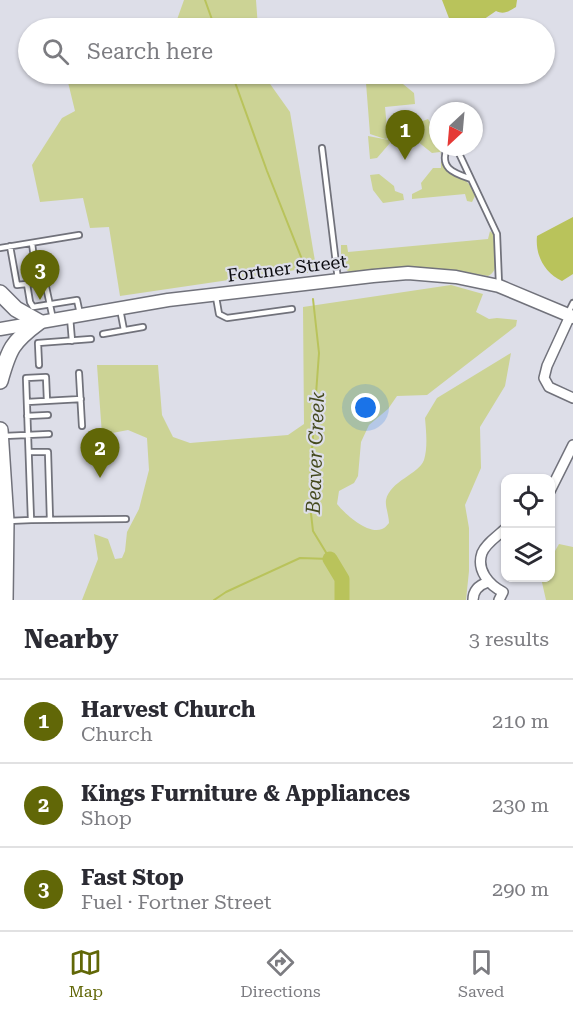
<!DOCTYPE html>
<html lang="en">
<head>
<meta charset="utf-8">
<style>
	:root { --surface:#fff; --page:#f7f7f7; --text:#2b2b33; --muted:#7c7c81; --line:#e1e1e2; --accent:#616707 }
	body { margin:0; font-family:"Roboto Serif",serif; background:var(--page); color:var(--text) }
	.controls { position:absolute; right:18px; bottom:18px; display:grid; overflow:hidden; border-radius:12px; box-shadow:0 2px 4px #0004 }
	.controls button { width:54px; height:54px; display:grid; place-items:center; padding:0; border:0; border-bottom:2px solid var(--line); background:var(--surface); color:var(--text); font:30px sans-serif }
	.compass { position:absolute; left:429px; top:102px; width:54px; height:54px; border-radius:50%; background:var(--surface); box-shadow:0 2px 4px #0004; rotate:206deg }
	.you { position:absolute; left:366px; top:408px; width:21px; height:21px; margin:-15px; border:4px solid #fff; border-radius:50%; background:#1a73e8; box-shadow:0 0 0 9px #1a73e833 }
	.badge { display:grid; place-items:center; width:39px; height:39px; border-radius:50%; background:var(--accent); color:#fff; font-size:20px; font-weight:700 }
	.pin { position:absolute; translate:-50% -50px; filter:drop-shadow(0 2px 3px #0008) }
	.pin::after { content:''; position:absolute; top:32px; width:21px; height:18px; background:inherit; clip-path:polygon(0 0,100% 0,50% 100%) }
	.list { margin:0; padding:0; list-style:none }
	h2 { display:flex; justify-content:space-between; align-items:center; height:78px; margin:0; padding:0 24px; font-size:26px }
	h2 small { font-size:20px; font-weight:400; color:var(--muted) }
	.list li { display:grid; grid-template-columns:39px 1fr auto; gap:18px; align-items:center; box-sizing:border-box; height:84px; padding:0 24px; border-top:2px solid var(--line) }
	.list b { display:block; font-size:22px; white-space:nowrap }
	.list p { margin:0; font-size:20px; white-space:nowrap; color:var(--muted) }
	.list em { font-size:20px; font-style:normal; color:var(--muted) }
	.icon { flex:none; width:33px; height:33px; fill:none; stroke:currentColor; stroke-width:2; stroke-linecap:round; stroke-linejoin:round }
	.map { position:relative; flex:none; width:573px; height:600px; overflow:hidden }
	.search { position:absolute; background:var(--surface); box-shadow:0 2px 4px #0004; left:18px; right:18px; top:18px; height:66px; display:flex; align-items:center; gap:15px; box-sizing:border-box; padding:0 21px; border-radius:33px; color:var(--muted); font-size:22px }
	.sheet { height:330px; background:var(--surface) }
	nav { display:flex; justify-content:space-around; align-items:center; box-sizing:border-box; height:84px; border-top:2px solid var(--line); background:var(--surface); font-size:16px; color:var(--muted) }
	nav a { display:grid; justify-items:center; gap:3px }
	nav .on { color:var(--accent) }
	.map>svg:first-child { display:block }
</style>
</head>
<body>
<div class="map">
<svg width="573" height="600" viewBox="0 0 573 600">
	<rect width="100%" height="100%" fill="#dddee8"/>
	<path fill="#ccd395" d="M 184,0 L 256,0 L 258,28 L 174,28 Z
		M 66,74 L 263,74 L 290,112 L 316,267 L 120,296 L 109,227 L 90,228 L 83,198 L 40,202 L 32,165 L 62,118 L 75,111 Z
		M 394,80 L 403,84 L 414,93 L 415,104 L 385,107 L 387,128 L 399,127 L 400,130 L 390,131 L 391,137 L 385,139 L 370,134 L 366,83 Z
		M 428,119 L 432,126 L 438,129 L 438,147 L 440,147 L 441,157 L 440,152 L 432,153 L 417,141 L 417,138 L 421,137 L 420,122 Z
		M 368,136 L 389,140 L 390,143 L 377,158 L 370,159 Z
		M 441,162 L 443,162 C 446,180 459,172 468,183 C 471,186 473,192 475,196 L 472,202 L 467,201 L 465,194 L 412,199 L 412,194 L 422,189 L 421,183 L 433,168 L 441,168 Z
		M 379,174 L 394,186 L 395,191 L 403,194 L 404,200 L 383,203 L 373,190 L 370,175 Z
		M 490,231 L 493,234 C 494,247 502,270 488,276 C 439,266 399,266 349,272 L 341,265 L 341,245 L 347,245 L 348,252 L 488,239 Z
		M 451,285 L 483,294 L 476,312 L 489,319 L 497,318 L 517,320 L 516,326 L 427,395 L 397,396 L 388,409 L 369,425 L 361,442 L 358,476 L 354,483 L 339,491 L 337,504 C 345,514 368,535 382,529 C 385,528 387,525 389,523 C 389,516 385,506 386,500 C 390,481 419,474 424,460 C 428,447 426,430 425,418 L 437,398 L 511,353 L 505,386 L 480,427 L 481,468 L 465,505 L 469,528 L 469,571 L 466,600 L 82,600 L 98,559 L 94,534 L 108,539 L 115,559 L 122,558 L 125,551 L 127,532 L 139,509 L 149,470 L 147,438 L 128,430 L 102,435 L 97,365 L 158,365 L 162,415 L 173,437 L 190,443 L 288,435 L 304,424 L 303,307 Z
		M 559,544 L 573,547 L 573,600 L 546,600 L 541,578 L 550,578 L 551,558 Z"/>
	<path fill="#b9c35b" d="M 442,0 L 517,0 L 516,7 C 509,11 504,15 496,11 L 471,28 L 454,28 L 452,26 Z
		M 573,217 L 573,274 L 562,281 C 545,273 535,256 537,236 Z"/>
	<g fill="none" stroke-linecap="round" stroke-linejoin="round">
		<path stroke="#b9c35b" stroke-width="2" d="M 205,0 L 215,28
			M 232,74 L 267,171 L 307,272
			M 313,299 L 319,353 L 311,463 L 310,505 L 313,531 L 330,559
			M 214,600 L 226,592 L 300,558 L 330,559"/>
		<path stroke="#b9c35b" stroke-width="15" d="M 330,559 L 342,579 L 342,600"/>
		<g stroke="#71727b" stroke-width="8">
			<path id="service" d="M 447,147 C 439,169 454,173 471,179
				M 456,147 L 497,234 L 499,284
				M 322,148 L 338,280
				M 32,243 L 35,267
				M 10,246 L 17,285 L 45,282 L 53,319
				M 0,248 L 79,235
				M 27,284 L 30,302 L 33,307 L 77,300 L 80,314
				M 216,297 L 219,314 L 227,318 L 292,309
				M 120,309 L 124,330
				M 567,315 L 573,303
				M 70,317 L 72,341
				M 103,334 L 143,327
				M 39,365 L 38,343 L 91,339
				M 79,373 L 82,426
				M 27,402 L 81,399
				M 27,416 L 48,415
				M 4,436 L 49,434
				M 29,452 L 48,452 L 50,520
				M 31,520 L 126,519
				M 8,521 L 31,520 L 26,378 L 46,377 L 47,401"/>
		</g>
		<g stroke="#71727b" stroke-width="12">
			<path id="minor" d="M 570,316 L 547,366 L 544,378 L 549,387 L 573,398
				M 550,491 L 573,445
				M 473,600 C 473,590 479,585 488,582
				M 499,600 L 503,592 C 489,585 476,570 482,553 C 486,543 498,536 506,528"/>
		</g>
		<g stroke="#71727b" stroke-width="15">
			<path id="tertiary" d="M 0,329 L 168,300 L 373,276 L 408,273 L 456,277 L 499,286 L 573,317"/>
		</g>
		<g stroke="#71727b" stroke-width="18">
			<path id="trunk" d="M 0,293 L 16,309 L 39,322 C 12,342 9,349 0,381
				M 0,430 L 6,521 L 5,600"/>
		</g>
		<use href="#service" stroke="#fff" stroke-width="4.5"/>
		<use href="#minor" stroke="#fff" stroke-width="9"/>
		<use href="#tertiary" stroke="#fff" stroke-width="12"/>
		<use href="#trunk" stroke="#fff" stroke-width="15"/>
	</g>
	<g text-anchor="middle" dominant-baseline="central" stroke-width="4.5" stroke-linejoin="round" paint-order="stroke">
		<g font-size="18" fill="#0c0c10" stroke="#dddee8">
			<text transform="translate(287 268) rotate(-7)">Fortner Street</text>
		</g>
		<g font-size="20" font-style="italic" fill="#44491e" stroke="#dddee8">
			<text transform="translate(315 453) rotate(-88)">Beaver Creek</text>
		</g>
	</g>
</svg>
<div class="controls">
<button><svg class="icon" aria-label="locate" viewBox="0 0 24 24"><circle cx="12" cy="12" r="6"/><path d="M12 2v4M12 18v4M2 12h4M18 12h4"/></svg></button>
<button><svg class="icon" aria-label="layers" viewBox="0 0 24 24"><path d="M12 4l9 5-9 5-9-5zM3 14l9 5 9-5"/></svg></button>
</div>
<svg class="compass" viewBox="-18 -18 36 36"><path d="M0-13l5 13h-10z" fill="#e53935"/><path d="M0 13l5-13h-10z" fill="#7c7c81"/></svg>
<div class="you"></div>
<div class="pin badge" style="left:405px;top:160px">1</div>
<div class="pin badge" style="left:100px;top:478px">2</div>
<div class="pin badge" style="left:40px;top:300px">3</div>
<div class="search"><svg class="icon" aria-label="search" viewBox="0 0 24 24"><circle cx="10" cy="10" r="6"/><path d="M15 15l6 6"/></svg>Search here</div>
</div>
<section class="sheet">
<h2>Nearby<small>3 results</small></h2>
<ul class="list">
<li><span class="badge">1</span><div><b>Harvest Church</b><p>Church</p></div><em>210 m</em></li>
<li><span class="badge">2</span><div><b>Kings Furniture &amp; Appliances</b><p>Shop</p></div><em>230 m</em></li>
<li><span class="badge">3</span><div><b>Fast Stop</b><p>Fuel · Fortner Street</p></div><em>290 m</em></li>
</ul>
</section>
<nav>
<a class="on"><svg class="icon" aria-label="map" viewBox="0 0 24 24"><path d="M3 6l6-2 6 2 6-2v14l-6 2-6-2-6 2zM9 4v14M15 6v14"/></svg>Map</a>
<a><svg class="icon" aria-label="directions" viewBox="0 0 24 24"><path d="M12 3l9 9-9 9-9-9zM9 14v-3h6M13 9l2 2-2 2"/></svg>Directions</a>
<a><svg class="icon" aria-label="saved" viewBox="0 0 24 24"><path d="M7 4h10v16l-5-4-5 4z"/></svg>Saved</a>
</nav>
</body>
</html>
